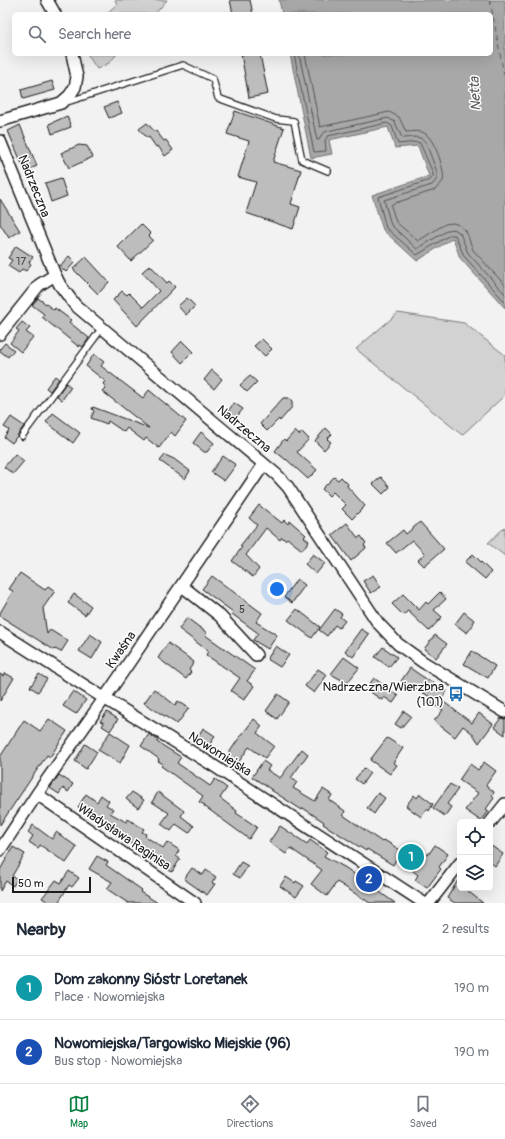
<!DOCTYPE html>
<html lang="en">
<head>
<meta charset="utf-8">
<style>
	:root { --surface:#fff; --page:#f2f2f3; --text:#1f2937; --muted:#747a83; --line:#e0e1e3; --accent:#0b8043 }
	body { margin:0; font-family:Pangolin,sans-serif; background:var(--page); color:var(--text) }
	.controls { position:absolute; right:12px; bottom:12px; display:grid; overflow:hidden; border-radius:6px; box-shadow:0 4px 16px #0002 }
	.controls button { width:36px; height:36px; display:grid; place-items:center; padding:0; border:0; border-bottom:1px solid var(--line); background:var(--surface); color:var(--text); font:20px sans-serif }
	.scale { position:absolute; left:12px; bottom:10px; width:79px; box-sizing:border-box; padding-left:4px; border:2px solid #1c1c1c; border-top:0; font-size:11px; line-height:14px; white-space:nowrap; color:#1c1c1c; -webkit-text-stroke:3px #fff; paint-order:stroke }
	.you { position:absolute; left:277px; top:589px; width:14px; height:14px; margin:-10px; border:3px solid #fff; border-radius:50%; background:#1a73e8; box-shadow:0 0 0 6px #1a73e833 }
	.badge { display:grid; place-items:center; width:26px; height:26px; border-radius:50%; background:var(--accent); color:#fff; font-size:13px; font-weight:700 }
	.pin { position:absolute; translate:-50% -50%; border:2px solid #fff; box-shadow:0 1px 4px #0006 }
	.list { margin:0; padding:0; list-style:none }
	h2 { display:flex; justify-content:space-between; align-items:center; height:52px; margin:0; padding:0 16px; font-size:17px }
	h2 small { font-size:13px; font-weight:400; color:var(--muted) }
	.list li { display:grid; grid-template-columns:26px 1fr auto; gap:12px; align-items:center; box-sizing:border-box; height:64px; padding:0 16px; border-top:1px solid var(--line) }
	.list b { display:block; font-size:15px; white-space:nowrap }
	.list p { margin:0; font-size:13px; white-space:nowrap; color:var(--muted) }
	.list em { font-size:13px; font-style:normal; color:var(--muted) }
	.icon { flex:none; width:22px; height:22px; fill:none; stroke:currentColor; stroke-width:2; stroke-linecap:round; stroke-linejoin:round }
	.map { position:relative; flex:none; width:505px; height:903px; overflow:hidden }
	.search { position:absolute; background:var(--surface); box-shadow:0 4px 16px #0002; left:12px; right:12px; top:12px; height:44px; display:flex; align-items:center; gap:10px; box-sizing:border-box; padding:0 14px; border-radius:6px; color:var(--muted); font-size:15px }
	.sheet { height:180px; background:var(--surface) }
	nav { display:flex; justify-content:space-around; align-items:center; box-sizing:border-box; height:56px; border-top:1px solid var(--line); background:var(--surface); font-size:11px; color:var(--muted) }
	nav a { display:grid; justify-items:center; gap:2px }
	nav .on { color:var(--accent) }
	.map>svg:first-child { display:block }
</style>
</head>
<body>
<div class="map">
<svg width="505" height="903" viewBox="0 0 505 903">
	<rect width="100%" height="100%" fill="#f2f2f2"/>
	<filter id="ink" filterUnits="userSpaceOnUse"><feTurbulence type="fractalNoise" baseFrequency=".025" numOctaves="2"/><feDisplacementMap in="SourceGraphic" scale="8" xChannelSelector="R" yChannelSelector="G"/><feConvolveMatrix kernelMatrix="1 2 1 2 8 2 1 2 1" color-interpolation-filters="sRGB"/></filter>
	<g filter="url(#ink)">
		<path fill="#d2d2d2" stroke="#777" d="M 115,0 L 167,0 L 155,14 L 106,14 L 117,4 Z
			M 87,54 L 117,54 L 109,63 L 97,69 Z
			M 398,313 L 464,323 L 505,355 L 505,395 L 462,435 L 356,349 Z
			M 505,527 L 505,556 L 488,543 Z"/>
		<path fill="#a8a8a8" stroke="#707070" d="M 279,0 L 505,0 L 505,308 L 460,258 L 453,238 L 417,261 L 383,230 L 372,195 L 429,176 L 418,146 L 395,148 L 388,127 L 329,140 L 332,154 L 311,158 L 290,54 L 491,54 L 491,14 L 282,14 Z"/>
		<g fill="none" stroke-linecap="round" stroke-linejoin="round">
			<path stroke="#545454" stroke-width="1" d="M 294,54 L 314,152 L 326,151 L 325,140 L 328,136 L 387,123 L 392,126 L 398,144 L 417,142 L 420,143 L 433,173 L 433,177 L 430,180 L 378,197 L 386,228 L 417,255 L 450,235 L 455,235 L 464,256 L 505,302
				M 299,54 L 317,140 L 319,140 L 322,134 L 327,131 L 388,118 L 395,122 L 402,138 C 411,138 420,134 426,143 L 437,172 L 437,179 L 432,185 L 384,200 L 391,225 L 417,249 L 448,230 L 454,229 L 460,233 L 468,253 L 505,294
				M 305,54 L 320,127 L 389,112 L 399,117 L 406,132 C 412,132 418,130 424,133 C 434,137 446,172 443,181 L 435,190 L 392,204 L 391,206 L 396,222 L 418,241 L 445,224 L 453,223 L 459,225 L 466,231 L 473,250 L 505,285"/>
			<path stroke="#5b5b5b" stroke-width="1" stroke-dasharray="5 4" stroke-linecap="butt" d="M 490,0 L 505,80"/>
		</g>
		<path fill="#bdbdbd" stroke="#1c1c1c" d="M 230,0 L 250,0 L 253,14 L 233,14 Z
			M 241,54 L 260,54 L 268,94 L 249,98 Z
			M 52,81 L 55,90 L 23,99 L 21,90 Z
			M 117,102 L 122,113 L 109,118 L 104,107 Z
			M 235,111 L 284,128 L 273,162 L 301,170 L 291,204 L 300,207 L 293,229 L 246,213 L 256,182 L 238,177 L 249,141 L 227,134 Z
			M 67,116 L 71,127 L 52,134 L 49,124 Z
			M 147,123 L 155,132 L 156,131 L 164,141 L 166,140 L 173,150 L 165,156 L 158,146 L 156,147 L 149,137 L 147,138 L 139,129 Z
			M 20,125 L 37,166 L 25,171 L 8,131 Z
			M 79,145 L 87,146 L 93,157 L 69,168 L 61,153 Z
			M 61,178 L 67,196 L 51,202 L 45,183 Z
			M 0,199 L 20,231 L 9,238 L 0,224 Z
			M 141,224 L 151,234 L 149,236 L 153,240 L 131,261 L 118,247 Z
			M 16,246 L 33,257 L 29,262 L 31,264 L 26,271 L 22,269 L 19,273 L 8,266 L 12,260 L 8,258 Z
			M 69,256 L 75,262 L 66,272 L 60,266 Z
			M 86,257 L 109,282 L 98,294 L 73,269 Z
			M 150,265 L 167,283 L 169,281 L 175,287 L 137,326 L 113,300 L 122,291 L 127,295 L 129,293 L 143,307 L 159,291 L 142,272 Z
			M 38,298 L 54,310 L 55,308 L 71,320 L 69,322 L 89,338 L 83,347 L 80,345 L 79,347 L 42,317 L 44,314 L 32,305 Z
			M 187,298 L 195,306 L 186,315 L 178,306 Z
			M 22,322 L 30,328 L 26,332 L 33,337 L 21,352 L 10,343 L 19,331 L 16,329 Z
			M 262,339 L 272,349 L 265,356 L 254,346 Z
			M 182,341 L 193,352 L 182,363 L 172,352 Z
			M 5,343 L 14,350 L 8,357 L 0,351 L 0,349 Z
			M 94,354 L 104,362 L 101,366 L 143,398 L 149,390 L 186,421 L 175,436 L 171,432 L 159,448 L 146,438 L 144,441 L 127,428 L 124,432 L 108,421 L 107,424 L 91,418 L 94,411 L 92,409 L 93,407 L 149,428 L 102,391 L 106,387 L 103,384 L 105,381 L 86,366 Z
			M 212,370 L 222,379 L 214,389 L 204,380 Z
			M 55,376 L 59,379 L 50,391 L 46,388 Z
			M 250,376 L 257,382 L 247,392 L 240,385 Z
			M 66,383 L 71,387 L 62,400 L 57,396 Z
			M 283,398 L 289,398 L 292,401 L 292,407 L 280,421 L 279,419 L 267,431 L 260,424 Z
			M 234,403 L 243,409 L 234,420 L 226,414 Z
			M 53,413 L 80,433 L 73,443 L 46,422 Z
			M 11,417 L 24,426 L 12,443 L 4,437 L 9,430 L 4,427 Z
			M 326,428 L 332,434 L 327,439 L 331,442 L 324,450 L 315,441 Z
			M 295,431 L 299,435 L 302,432 L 309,439 L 297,452 L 317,470 L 308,479 L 286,459 L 286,460 L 275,451 L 284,439 L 286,441 Z
			M 201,432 L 214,443 L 207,452 L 204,452 L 193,443 Z
			M 15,454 L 24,461 L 13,474 L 4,467 Z
			M 165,455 L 174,459 L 190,471 L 185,479 L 160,461 Z
			M 223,456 L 236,465 L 224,481 L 211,472 Z
			M 334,477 L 338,480 L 341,477 L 348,484 L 347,486 L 365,506 L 352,519 L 342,509 L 346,505 L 333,492 L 329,496 L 322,489 Z
			M 381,477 L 390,487 L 383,494 L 373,484 Z
			M 259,505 L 282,523 L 284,520 L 288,524 L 290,521 L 306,535 L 304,537 L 309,541 L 302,550 L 287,538 L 285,540 L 282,537 L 280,540 L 266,528 L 246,555 L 259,569 L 253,577 L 232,561 L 242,547 L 240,546 L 257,525 L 249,518 Z
			M 420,522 L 444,549 L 424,566 L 418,560 L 425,554 L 412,540 L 396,553 L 387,543 L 403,530 L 406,534 Z
			M 347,523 L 358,538 L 361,536 L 366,543 L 364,545 L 366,548 L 351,561 L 332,535 Z
			M 313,554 L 325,563 L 316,574 L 305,564 Z
			M 473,554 L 491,572 L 485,579 L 465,562 Z
			M 20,573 L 45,590 L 48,586 L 55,591 L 43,608 L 47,634 L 50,630 L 68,641 L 61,652 L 55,649 L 54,650 L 0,616 L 0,613 L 13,591 L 9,589 Z
			M 373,575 L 381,587 L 371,593 L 363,581 Z
			M 212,576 L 262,613 L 256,622 L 277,635 L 268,649 L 253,640 L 258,633 L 232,614 L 233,612 L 202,589 Z
			M 297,579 L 305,585 L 292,603 L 284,597 Z
			M 440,592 L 446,599 L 434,610 L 442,617 L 429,631 L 408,611 L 403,615 L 392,604 L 403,594 L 419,610 L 426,602 L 428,604 Z
			M 74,594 L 91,606 L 85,615 L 68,603 Z
			M 297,609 L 320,627 L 312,638 L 288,620 Z
			M 335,609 L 342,614 L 340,617 L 345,621 L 339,628 L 335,625 L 327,636 L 319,630 Z
			M 464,612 L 474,620 L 472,623 L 473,625 L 467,633 L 455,624 Z
			M 187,618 L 207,633 L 205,635 L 255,670 L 247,681 L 254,686 L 244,700 L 231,691 L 240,678 L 206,655 L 208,651 L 179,629 Z
			M 361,629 L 369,634 L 353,657 L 345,651 Z
			M 90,634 L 102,642 L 92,659 L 79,651 Z
			M 435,635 L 447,644 L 436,658 L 424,649 Z
			M 168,643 L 194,662 L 189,670 L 191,672 L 186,679 L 158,658 Z
			M 276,646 L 289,655 L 280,667 L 267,659 Z
			M 383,647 L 397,657 L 389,667 L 375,657 Z
			M 472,651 L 495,666 L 488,678 L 464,664 Z
			M 344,657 L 359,668 L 347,683 L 331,674 Z
			M 410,668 L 429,681 L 429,680 L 447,691 L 441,700 L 472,723 L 479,713 L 493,724 L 479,743 L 472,733 L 463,726 L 455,737 L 434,721 L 443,710 L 427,701 L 430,697 L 414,687 L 413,689 L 401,681 Z
			M 318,669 L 327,675 L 314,693 L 305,686 Z
			M 5,673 L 14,678 L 0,701 L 0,674 L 3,676 Z
			M 39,674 L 47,679 L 38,692 L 30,687 Z
			M 374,678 L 398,696 L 393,703 L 384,697 L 382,700 L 366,689 Z
			M 154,689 L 175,705 L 178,701 L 189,708 L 177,724 L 144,703 Z
			M 73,691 L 86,700 L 76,714 L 63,706 Z
			M 278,694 L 289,702 L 277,719 L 266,711 Z
			M 404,711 L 411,716 L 401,728 L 395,724 Z
			M 107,712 L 118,719 L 110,731 L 102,726 L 104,723 L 100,721 Z
			M 501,718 L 505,719 L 505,735 L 494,727 Z
			M 49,719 L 67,731 L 50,757 L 47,755 L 0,825 L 0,757 L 24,720 L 40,731 Z
			M 254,719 L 262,726 L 257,733 L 274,746 L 265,758 L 249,747 L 238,763 L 227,756 L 237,741 Z
			M 203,728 L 215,736 L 209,746 L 197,739 Z
			M 110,732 L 130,745 L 120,763 L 98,750 Z
			M 149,734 L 158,740 L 157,742 L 181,757 L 177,763 L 210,786 L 215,779 L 227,788 L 220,798 L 237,811 L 236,813 L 257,827 L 249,839 L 204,806 L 205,805 L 199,802 L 203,796 L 161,766 L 163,764 L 158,761 L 159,759 L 141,746 Z
			M 387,738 L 403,748 L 393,763 L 397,765 L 390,774 L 370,760 Z
			M 85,744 L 97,752 L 86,769 L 75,761 Z
			M 302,749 L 308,754 L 291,778 L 297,782 L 293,788 L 315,801 L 323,789 L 332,795 L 329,800 L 345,811 L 343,815 L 382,842 L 384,840 L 405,853 L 413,843 L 428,855 L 435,845 L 448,854 L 439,867 L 441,869 L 427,888 L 415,880 L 418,875 L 397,858 L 393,865 L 367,849 L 366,851 L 323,824 L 324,822 L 303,808 L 302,810 L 271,790 L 272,790 L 252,777 L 263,761 L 270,766 L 267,770 L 280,778 Z
			M 484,762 L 496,771 L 486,785 L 494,792 L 492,796 L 494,798 L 486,809 L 489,811 L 481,821 L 465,810 L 478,793 L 459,780 L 470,764 L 478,770 Z
			M 364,768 L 370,773 L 362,784 L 355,779 Z
			M 59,775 L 73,784 L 68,792 L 63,788 L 59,794 L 50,788 Z
			M 450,784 L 458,789 L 447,804 L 451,807 L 445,816 L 433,808 Z
			M 132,792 L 144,800 L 138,808 L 126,799 Z
			M 158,792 L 184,811 L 181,816 L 194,826 L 189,833 L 176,824 L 171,831 L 161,824 L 169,813 L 152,802 Z
			M 378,793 L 385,798 L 374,814 L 367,808 Z
			M 86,794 L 97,802 L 101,795 L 109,801 L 106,805 L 113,809 L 110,813 L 126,822 L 128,819 L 144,829 L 142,832 L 146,834 L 145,836 L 163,848 L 167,842 L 179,850 L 176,856 L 180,859 L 172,872 L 148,857 L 150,855 L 112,832 L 113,830 L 78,807 Z
			M 420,794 L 433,804 L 429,811 L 427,809 L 421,817 L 406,806 L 414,795 L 417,798 Z
			M 33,825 L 52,839 L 56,832 L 77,847 L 66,863 L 40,845 L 38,848 L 29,842 L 33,836 L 28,832 Z
			M 280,826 L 307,844 L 310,840 L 327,852 L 324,856 L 346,868 L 395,903 L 370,903 L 337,882 L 327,896 L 311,884 L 322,870 L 290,848 L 286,854 L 269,842 Z
			M 490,845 L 503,854 L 495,866 L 490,862 Z
			M 13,847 L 25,854 L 12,876 L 17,879 L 13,886 L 6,881 L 0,891 L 0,870 Z
			M 97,856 L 108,862 L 106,865 L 142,890 L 140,892 L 158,903 L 128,903 L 107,889 L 112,882 L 89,869 Z
			M 241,862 L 248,866 L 240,878 L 233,874 Z
			M 192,868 L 203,875 L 206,870 L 216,877 L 212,883 L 215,884 L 207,895 L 184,879 Z
			M 69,871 L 79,878 L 72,887 L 69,885 L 58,903 L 50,903 L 42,898 L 56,880 L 61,883 Z
			M 286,877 L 295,883 L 296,881 L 304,886 L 296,897 L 280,886 Z
			M 460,877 L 460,888 L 464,888 L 483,903 L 455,903 L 447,898 Z"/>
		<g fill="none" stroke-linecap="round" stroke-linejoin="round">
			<g stroke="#1c1c1c" stroke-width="8">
				<path id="service" d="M 67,102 L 183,65 L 213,79 L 218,98 L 276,119 L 294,121 L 302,160 L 328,171
					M 22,436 L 102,328"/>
			</g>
			<g stroke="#1c1c1c" stroke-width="14">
				<path id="minor" d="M 47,0 L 55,14
					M 0,121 L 61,103 L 70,95 L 75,87 L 77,77 L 72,54
					M 0,141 L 55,275 L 60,285 L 75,305 L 277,475 L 288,487 L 378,623 L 398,644 L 423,662 L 505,712
					M 0,334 L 39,285 L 55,275
					M 182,586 L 220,616 L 256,655
					M 0,632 L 104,698 L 211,764 L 424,903
					M 37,794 L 195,903
					M 490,823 L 505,804
					M 0,850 L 37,794 L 113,686 L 264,464
					M 429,903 L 460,863"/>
			</g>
			<use href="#service" stroke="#fff" stroke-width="5.5"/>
			<use href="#minor" stroke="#fff" stroke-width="11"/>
		</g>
	</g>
	<defs>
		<g id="bus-bare" transform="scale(1.2)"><path d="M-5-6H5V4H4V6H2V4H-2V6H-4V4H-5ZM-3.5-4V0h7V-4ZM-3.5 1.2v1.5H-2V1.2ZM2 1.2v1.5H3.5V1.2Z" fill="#1f6fb2" stroke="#fff" stroke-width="2.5" paint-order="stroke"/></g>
	</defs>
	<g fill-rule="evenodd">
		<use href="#bus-bare" x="456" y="694"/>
	</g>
	<g text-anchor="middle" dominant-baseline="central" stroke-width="3" stroke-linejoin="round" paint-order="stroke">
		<g font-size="11" fill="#444">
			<text x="21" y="261">17</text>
			<text x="242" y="609">5</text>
		</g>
		<g font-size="13" fill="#1c1c1c" stroke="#fff">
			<text transform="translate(34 186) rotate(68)">Nadrzeczna</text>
			<text transform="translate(244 429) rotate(40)">Nadrzeczna</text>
			<text transform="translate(121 650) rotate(-55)">Kwaśna</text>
			<text transform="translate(220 754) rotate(32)">Nowomiejska</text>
			<text transform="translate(124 837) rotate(34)">Władysława Raginisa</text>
		</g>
		<g font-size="13" fill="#1c1c1c" stroke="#fff" text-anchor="end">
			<text x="444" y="687">Nadrzeczna/Wierzbna<tspan x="444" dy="15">(101)</tspan></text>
		</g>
		<g font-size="14" font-style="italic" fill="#5b5b5b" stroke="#fff">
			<text transform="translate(475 94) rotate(-93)">Netta</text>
		</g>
	</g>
</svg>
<div class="controls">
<button><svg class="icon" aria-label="locate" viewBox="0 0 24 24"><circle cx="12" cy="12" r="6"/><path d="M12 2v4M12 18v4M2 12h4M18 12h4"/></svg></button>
<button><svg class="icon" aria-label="layers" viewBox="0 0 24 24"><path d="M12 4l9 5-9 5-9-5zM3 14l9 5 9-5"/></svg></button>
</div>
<div class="scale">50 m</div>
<div class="you"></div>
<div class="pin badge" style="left:411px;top:857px;background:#0f9aa8">1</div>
<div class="pin badge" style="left:369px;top:879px;background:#1a4fb4">2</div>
<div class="search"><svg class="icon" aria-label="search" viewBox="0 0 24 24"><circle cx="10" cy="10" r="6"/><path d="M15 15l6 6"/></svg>Search here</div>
</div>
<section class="sheet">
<h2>Nearby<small>2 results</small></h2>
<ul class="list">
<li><span class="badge" style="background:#0f9aa8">1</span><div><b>Dom zakonny Sióstr Loretanek</b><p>Place · Nowomiejska</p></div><em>190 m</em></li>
<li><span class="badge" style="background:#1a4fb4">2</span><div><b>Nowomiejska/Targowisko Miejskie (96)</b><p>Bus stop · Nowomiejska</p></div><em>190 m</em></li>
</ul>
</section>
<nav>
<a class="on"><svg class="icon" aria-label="map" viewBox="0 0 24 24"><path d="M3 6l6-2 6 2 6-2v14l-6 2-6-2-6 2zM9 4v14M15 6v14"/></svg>Map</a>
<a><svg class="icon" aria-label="directions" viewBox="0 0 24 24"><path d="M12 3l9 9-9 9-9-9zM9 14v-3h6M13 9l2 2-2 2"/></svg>Directions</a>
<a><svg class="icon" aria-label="saved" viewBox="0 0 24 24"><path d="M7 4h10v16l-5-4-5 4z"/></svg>Saved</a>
</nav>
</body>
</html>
